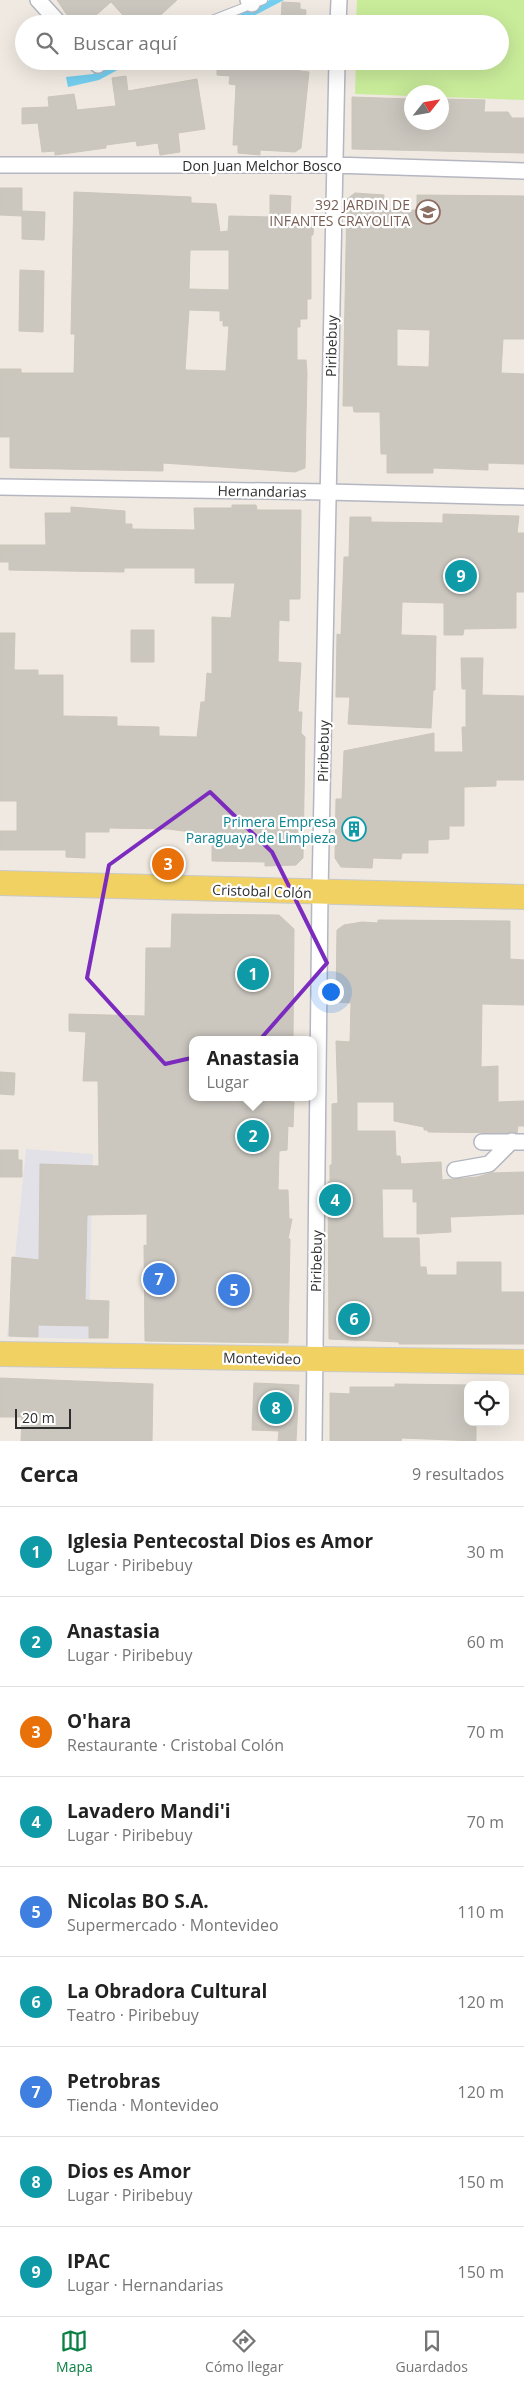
<!DOCTYPE html>
<html lang="es">
<head>
<meta charset="utf-8">
<style>
	:root { --surface:#fff; --page:#f2f2f2; --text:#222; --muted:#767676; --line:#e0e0e0; --accent:#0b8043 }
	body { margin:0; font-family:"Open Sans",sans-serif; background:var(--page); color:var(--text) }
	.controls { position:absolute; right:15px; bottom:15px; display:grid; overflow:hidden; border-radius:10px; box-shadow:0 5px 20px #0002 }
	.controls button { width:45px; height:45px; display:grid; place-items:center; padding:0; border:0; border-bottom:1px solid var(--line); background:var(--surface); color:var(--text); font:25px sans-serif }
	.compass { position:absolute; left:404px; top:85px; width:45px; height:45px; border-radius:50%; background:var(--surface); box-shadow:0 5px 20px #0002; rotate:59deg }
	.scale { position:absolute; left:15px; bottom:12px; width:56px; box-sizing:border-box; padding-left:5px; border:2px solid #2e2e2e; border-top:0; font-size:14px; line-height:18px; white-space:nowrap; color:#2e2e2e; -webkit-text-stroke:4px #fff; paint-order:stroke }
	.you { position:absolute; left:330px; top:991px; width:18px; height:18px; margin:-12px; border:4px solid #fff; border-radius:50%; background:#1a73e8; box-shadow:0 0 0 8px #1a73e833 }
	.badge { display:grid; place-items:center; width:32px; height:32px; border-radius:50%; background:var(--accent); color:#fff; font-size:16px; font-weight:700 }
	.pin { position:absolute; translate:-50% -50%; border:2px solid #fff; box-shadow:0 1px 5px #0006 }
	.popup { position:absolute; left:189px; top:1036px; width:128px; height:65px; box-sizing:border-box; display:grid; place-content:center; border-radius:10px; background:var(--surface); filter:drop-shadow(0 1px 4px #0005); font-size:16px; white-space:nowrap; color:var(--muted) }
	.popup b { font-size:19px; color:var(--text) }
	.popup::after { content:''; position:absolute; left:50%; top:100%; margin-left:-10px; border:10px solid transparent; border-top-color:var(--surface) }
	.list { margin:0; padding:0; list-style:none }
	h2 { display:flex; justify-content:space-between; align-items:center; height:65px; margin:0; padding:0 20px; font-size:21px }
	h2 small { font-size:16px; font-weight:400; color:var(--muted) }
	.list li { display:grid; grid-template-columns:32px 1fr auto; gap:15px; align-items:center; box-sizing:border-box; height:90px; padding:0 20px; border-top:1px solid var(--line) }
	.list b { display:block; font-size:19px; white-space:nowrap }
	.list p { margin:0; font-size:16px; white-space:nowrap; color:var(--muted) }
	.list em { font-size:16px; font-style:normal; color:var(--muted) }
	.icon { flex:none; width:28px; height:28px; fill:none; stroke:currentColor; stroke-width:2; stroke-linecap:round; stroke-linejoin:round }
	.map { position:relative; flex:none; width:524px; height:1441px; overflow:hidden }
	.search { position:absolute; background:var(--surface); box-shadow:0 5px 20px #0002; left:15px; right:15px; top:15px; height:55px; display:flex; align-items:center; gap:12px; box-sizing:border-box; padding:0 18px; border-radius:28px; color:var(--muted); font-size:19px }
	.sheet { height:875px; background:var(--surface) }
	nav { display:flex; justify-content:space-around; align-items:center; box-sizing:border-box; height:70px; border-top:1px solid var(--line); background:var(--surface); font-size:14px; color:var(--muted) }
	nav a { display:grid; justify-items:center; gap:2px }
	nav .on { color:var(--accent) }
	.map>svg:first-child { display:block }
</style>
</head>
<body>
<div class="map">
<svg width="524" height="1441" viewBox="0 0 524 1441">
	<rect width="100%" height="100%" fill="#efe9e1"/>
	<path fill="#e3e1e8" d="M 26,1149 L 93,1154 L 89,1339 L 7,1337 Z"/>
	<path fill="#c9ec9a" d="M 357,0 L 524,0 L 524,100 L 442,97 L 442,92 L 412,92 L 411,96 L 355,94 L 356,61 L 500,61 L 500,24 L 356,24 Z"/>
	<path fill="#75cff0" d="M 270,0 L 284,0 L 238,24 L 225,24 L 252,7 Z
		M 119,61 L 134,61 L 99,80 L 68,87 L 66,77 L 93,74 Z"/>
	<path fill="#cbc7bf" stroke="#cbc5ba" fill-rule="evenodd" d="M 57,0 L 177,0 L 151,24 L 131,24 L 111,2 L 86,24 L 73,24 Z
		M 282,2 L 300,3 L 300,9 L 306,10 L 305,24 L 281,24 Z
		M 217,61 L 294,61 L 294,70 L 309,72 L 301,148 L 295,152 L 260,150 L 260,155 L 238,153 L 238,145 L 233,145 L 236,85 L 229,84 L 230,76 L 217,75 Z
		M 126,76 L 128,91 L 197,79 L 205,129 L 178,133 L 180,152 L 160,155 L 158,143 L 137,146 L 136,141 L 106,145 L 106,148 L 55,155 L 55,151 L 42,152 L 38,123 L 22,124 L 22,108 L 49,107 L 48,97 L 74,94 L 77,110 L 116,106 L 112,78 Z
		M 352,97 L 412,99 L 412,122 L 442,122 L 442,99 L 485,100 L 484,112 L 508,112 L 512,118 L 524,118 L 524,153 L 352,149 Z
		M 0,188 L 22,188 L 22,216 L 0,215 Z
		M 74,192 L 191,197 L 191,203 L 216,204 L 220,232 L 228,231 L 229,216 L 270,217 L 270,195 L 291,196 L 290,218 L 314,219 L 313,235 L 311,235 L 311,299 L 307,299 L 307,319 L 300,319 L 300,327 L 297,327 L 297,360 L 306,360 L 307,373 L 305,468 L 295,472 L 163,463 L 163,471 L 10,468 L 10,437 L 0,437 L 0,369 L 21,369 L 21,373 L 74,373 L 75,334 L 71,334 ZM 190,250 L 229,250 L 229,290 L 189,289 ZM 189,310 L 220,311 L 220,321 L 223,320 L 223,326 L 229,326 L 226,371 L 185,370 Z
		M 355,193 L 384,195 L 383,210 L 417,210 L 417,195 L 524,196 L 524,339 L 503,339 L 501,373 L 524,374 L 524,464 L 488,463 L 488,470 L 433,468 L 433,473 L 387,473 L 387,454 L 381,454 L 380,412 L 354,412 L 353,406 L 343,406 L 347,199 ZM 397,329 L 430,330 L 429,367 L 397,366 Z
		M 22,211 L 45,212 L 44,240 L 22,239 Z
		M 20,270 L 44,271 L 43,332 L 19,331 Z
		M 232,505 L 256,505 L 257,510 L 301,510 L 300,599 L 289,599 L 289,621 L 279,620 L 278,662 L 301,663 L 298,712 L 302,712 L 301,733 L 305,737 L 303,858 L 296,865 L 265,866 L 265,862 L 212,861 L 212,841 L 191,840 L 191,832 L 168,829 L 109,828 L 109,832 L 85,832 L 85,858 L 66,857 L 66,850 L 0,850 L 0,831 L 17,831 L 17,801 L 0,801 L 0,633 L 15,633 L 14,670 L 38,670 L 38,675 L 63,675 L 63,716 L 117,717 L 117,726 L 159,727 L 159,736 L 197,737 L 201,702 L 205,702 L 207,673 L 212,674 L 212,617 L 231,618 L 235,583 L 195,583 L 195,568 L 124,568 L 124,572 L 9,570 L 9,562 L 0,562 L 0,545 L 46,545 L 45,513 L 71,513 L 71,507 L 125,511 L 125,524 L 132,524 L 132,529 L 195,530 L 194,508 L 232,508 Z
		M 443,514 L 519,516 L 517,533 L 524,533 L 524,592 L 516,592 L 516,628 L 464,629 L 463,635 L 444,635 L 444,603 L 402,602 L 401,635 L 436,636 L 435,690 L 433,690 L 431,728 L 348,724 L 350,697 L 336,697 L 337,634 L 341,635 L 344,557 L 349,557 L 350,517 L 371,517 L 371,522 L 443,523 Z
		M 131,630 L 154,630 L 154,662 L 131,662 Z
		M 461,658 L 483,658 L 482,695 L 524,696 L 524,780 L 496,780 L 496,786 L 464,787 L 464,826 L 449,826 L 449,839 L 428,840 L 428,853 L 402,853 L 401,859 L 373,858 L 372,868 L 341,867 L 335,858 L 336,799 L 342,799 L 344,751 L 434,733 L 434,752 L 463,752 L 462,727 L 466,727 L 466,689 L 462,689 Z
		M 172,914 L 279,915 L 294,929 L 293,1040 L 193,1040 L 193,1097 L 291,1097 L 291,1102 L 294,1102 L 293,1127 L 288,1126 L 287,1150 L 279,1151 L 278,1190 L 288,1190 L 289,1219 L 292,1219 L 288,1239 L 290,1239 L 288,1343 L 145,1341 L 144,1245 L 147,1246 L 147,1214 L 87,1215 L 85,1300 L 109,1301 L 108,1338 L 89,1338 L 89,1326 L 38,1325 L 38,1337 L 9,1336 L 12,1257 L 39,1260 L 40,1164 L 99,1166 L 98,1081 L 83,1081 L 86,1032 L 69,1031 L 69,1014 L 145,1016 L 146,948 L 171,948 Z
		M 378,920 L 510,921 L 510,959 L 524,960 L 524,1005 L 482,1004 L 481,1067 L 498,1066 L 498,1102 L 524,1101 L 524,1126 L 518,1126 L 517,1133 L 428,1132 L 428,1130 L 424,1130 L 424,1127 L 394,1121 L 394,1102 L 357,1102 L 357,1131 L 395,1131 L 396,1156 L 400,1156 L 401,1164 L 441,1162 L 442,1180 L 477,1177 L 491,1173 L 524,1172 L 524,1214 L 450,1217 L 451,1232 L 417,1234 L 417,1202 L 413,1202 L 413,1189 L 382,1189 L 383,1238 L 419,1238 L 420,1267 L 426,1267 L 427,1275 L 457,1275 L 457,1262 L 501,1262 L 501,1292 L 524,1292 L 524,1344 L 399,1344 L 399,1342 L 329,1339 L 328,1182 L 330,1182 L 330,1165 L 332,1165 L 332,1104 L 338,1103 L 336,1041 L 350,1042 L 351,1003 L 336,1002 L 337,930 L 344,925 L 362,922 L 378,923 Z
		M 0,1072 L 15,1073 L 14,1095 L 0,1094 Z
		M 0,1150 L 18,1150 L 18,1160 L 22,1160 L 22,1177 L 0,1177 Z
		M 0,1378 L 153,1384 L 152,1441 L 21,1441 L 22,1417 L 0,1417 Z
		M 254,1383 L 299,1385 L 296,1441 L 278,1441 L 279,1431 L 252,1430 Z
		M 395,1384 L 468,1385 L 467,1422 L 476,1422 L 476,1441 L 402,1438 L 401,1441 L 330,1441 L 330,1393 L 350,1394 L 350,1387 L 395,1387 Z"/>
	<g fill="none" stroke-linecap="round" stroke-linejoin="round">
		<g stroke="#b4b7c1" stroke-width="10">
			<path id="service" d="M 202,24 L 263,0"/>
		</g>
		<g stroke="#b4b7c1" stroke-width="18">
			<path id="minor" d="M 38,0 L 60,24
				M 248,0 L 252,4
				M 338,24 L 339,0
				M 95,61 L 98,65
				M 0,165 L 333,165 L 524,171
				M 0,487 L 328,492 L 524,497
				M 482,1142 L 524,1142
				M 455,1170 L 489,1164 L 512,1141
				M 314,1441 L 320,892 L 337,61"/>
		</g>
		<g stroke="#c9c9c9" stroke-width="26">
			<path id="primary" d="M 0,883 L 524,897
				M 0,1354 L 524,1362"/>
		</g>
		<use href="#service" stroke="#fff" stroke-width="8"/>
		<use href="#minor" stroke="#fff" stroke-width="15"/>
		<use href="#primary" stroke="#f2d163" stroke-width="24"/>
	</g>
	<path fill="none" stroke="#7b2cbf" stroke-width="4" stroke-linejoin="round" d="M 210,792 L 272,852 L 327,963 L 257,1043 L 165,1064 L 87,978 L 109,865 Z"/>
	<defs>
		<g id="school-ring" transform="scale(1.25)"><circle r="9.5" fill="#fff" stroke="#8d6e63" stroke-width="1.5"/><path d="M0-5L7-2L0 1L-7-2ZM-4 1L0 2.5L4 1V4Q0 6-4 4Z" fill="#8d6e63"/></g>
		<g id="building-ring" transform="scale(1.25)"><circle r="9.5" fill="#fff" stroke="#0f9aa8" stroke-width="1.5"/><path d="M-4-6H4V6H1V3H-1V6H-4ZM-2.5-4.3h1.7v1.8h-1.7ZM.8-4.3h1.7v1.8H.8ZM-2.5-1h1.7V.8h-1.7ZM.8-1h1.7V.8H.8Z" fill="#0f9aa8"/></g>
	</defs>
	<g fill-rule="evenodd">
		<use href="#school-ring" x="428" y="212"/>
		<use href="#building-ring" x="354" y="829"/>
	</g>
	<g text-anchor="middle" dominant-baseline="central" stroke-width="4.5" stroke-linejoin="round" paint-order="stroke">
		<g font-size="14" fill="#2e2e2e" stroke="#fff">
			<text x="262" y="165">Don Juan Melchor Bosco</text>
			<text transform="translate(331 346) rotate(-89)">Piribebuy</text>
			<text transform="translate(262 491) rotate(1)">Hernandarias</text>
			<text transform="translate(323 751) rotate(-89)">Piribebuy</text>
			<text transform="translate(262 891) rotate(2)">Cristobal Colón</text>
			<text transform="translate(316 1261) rotate(-89)">Piribebuy</text>
			<text transform="translate(262 1358) rotate(1)">Montevideo</text>
		</g>
		<g font-size="14" fill="#785e54" stroke="#fff" text-anchor="end">
			<text x="410" y="204">392 JARDIN DE<tspan x="410" dy="16">INFANTES CRAYOLITA</tspan></text>
		</g>
		<g font-size="14" fill="#0d838f" stroke="#fff" text-anchor="end">
			<text x="336" y="821">Primera Empresa<tspan x="336" dy="16">Paraguaya de Limpieza</tspan></text>
		</g>
	</g>
</svg>
<div class="controls">
<button><svg class="icon" aria-label="locate" viewBox="0 0 24 24"><circle cx="12" cy="12" r="6"/><path d="M12 2v4M12 18v4M2 12h4M18 12h4"/></svg></button>
</div>
<svg class="compass" viewBox="-18 -18 36 36"><path d="M0-13l5 13h-10z" fill="#e53935"/><path d="M0 13l5-13h-10z" fill="#767676"/></svg>
<div class="scale">20 m</div>
<div class="you"></div>
<div class="pin badge" style="left:253px;top:974px;background:#0f9aa8">1</div>
<div class="pin badge" style="left:253px;top:1136px;background:#0f9aa8">2</div>
<div class="popup"><b>Anastasia</b>Lugar</div>
<div class="pin badge" style="left:168px;top:864px;background:#e8710a">3</div>
<div class="pin badge" style="left:335px;top:1200px;background:#0f9aa8">4</div>
<div class="pin badge" style="left:234px;top:1290px;background:#3f7fe0">5</div>
<div class="pin badge" style="left:354px;top:1319px;background:#0f9aa8">6</div>
<div class="pin badge" style="left:159px;top:1279px;background:#3f7fe0">7</div>
<div class="pin badge" style="left:276px;top:1408px;background:#0f9aa8">8</div>
<div class="pin badge" style="left:461px;top:576px;background:#0f9aa8">9</div>
<div class="search"><svg class="icon" aria-label="search" viewBox="0 0 24 24"><circle cx="10" cy="10" r="6"/><path d="M15 15l6 6"/></svg>Buscar aquí</div>
</div>
<section class="sheet">
<h2>Cerca<small>9 resultados</small></h2>
<ul class="list">
<li><span class="badge" style="background:#0f9aa8">1</span><div><b>Iglesia Pentecostal Dios es Amor</b><p>Lugar · Piribebuy</p></div><em>30 m</em></li>
<li><span class="badge" style="background:#0f9aa8">2</span><div><b>Anastasia</b><p>Lugar · Piribebuy</p></div><em>60 m</em></li>
<li><span class="badge" style="background:#e8710a">3</span><div><b>O'hara</b><p>Restaurante · Cristobal Colón</p></div><em>70 m</em></li>
<li><span class="badge" style="background:#0f9aa8">4</span><div><b>Lavadero Mandi'i</b><p>Lugar · Piribebuy</p></div><em>70 m</em></li>
<li><span class="badge" style="background:#3f7fe0">5</span><div><b>Nicolas BO S.A.</b><p>Supermercado · Montevideo</p></div><em>110 m</em></li>
<li><span class="badge" style="background:#0f9aa8">6</span><div><b>La Obradora Cultural</b><p>Teatro · Piribebuy</p></div><em>120 m</em></li>
<li><span class="badge" style="background:#3f7fe0">7</span><div><b>Petrobras</b><p>Tienda · Montevideo</p></div><em>120 m</em></li>
<li><span class="badge" style="background:#0f9aa8">8</span><div><b>Dios es Amor</b><p>Lugar · Piribebuy</p></div><em>150 m</em></li>
<li><span class="badge" style="background:#0f9aa8">9</span><div><b>IPAC</b><p>Lugar · Hernandarias</p></div><em>150 m</em></li>
</ul>
</section>
<nav>
<a class="on"><svg class="icon" aria-label="map" viewBox="0 0 24 24"><path d="M3 6l6-2 6 2 6-2v14l-6 2-6-2-6 2zM9 4v14M15 6v14"/></svg>Mapa</a>
<a><svg class="icon" aria-label="directions" viewBox="0 0 24 24"><path d="M12 3l9 9-9 9-9-9zM9 14v-3h6M13 9l2 2-2 2"/></svg>Cómo llegar</a>
<a><svg class="icon" aria-label="saved" viewBox="0 0 24 24"><path d="M7 4h10v16l-5-4-5 4z"/></svg>Guardados</a>
</nav>
</body>
</html>
